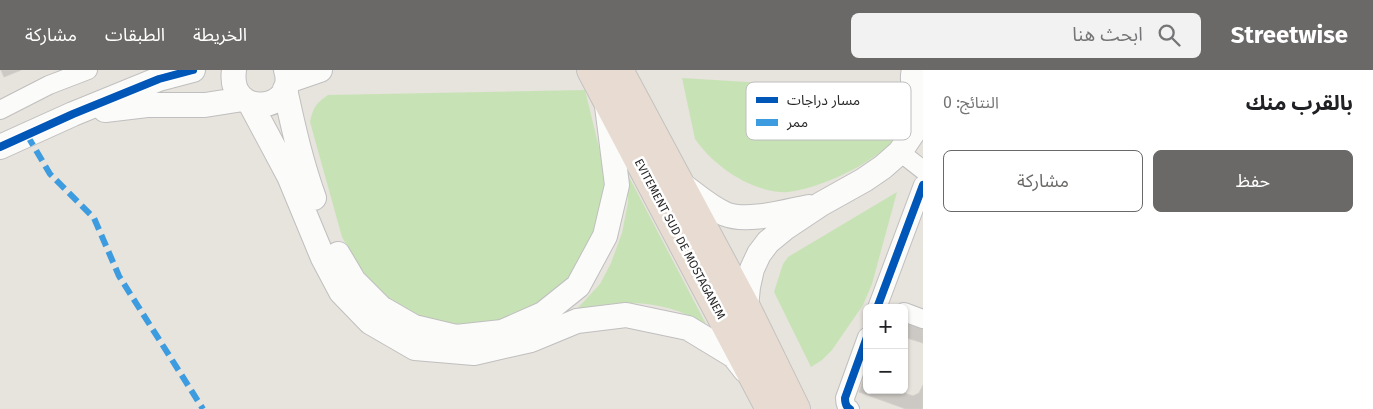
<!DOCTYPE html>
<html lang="ar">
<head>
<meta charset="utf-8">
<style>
	:root { --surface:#fff; --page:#f2f2f2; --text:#202124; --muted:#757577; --line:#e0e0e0; --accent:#6b6967 }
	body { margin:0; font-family:"Fira Sans","Noto Sans Arabic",sans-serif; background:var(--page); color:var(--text); direction:rtl }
	.controls { position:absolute; right:15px; bottom:15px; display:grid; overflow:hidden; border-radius:8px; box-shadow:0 1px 4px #0004 }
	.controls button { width:45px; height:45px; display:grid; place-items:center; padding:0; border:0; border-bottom:1px solid var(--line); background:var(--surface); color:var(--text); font:25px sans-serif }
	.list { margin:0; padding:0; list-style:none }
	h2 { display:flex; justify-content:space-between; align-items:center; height:65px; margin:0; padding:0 20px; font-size:21px }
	h2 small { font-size:16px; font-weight:400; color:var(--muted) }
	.actions { display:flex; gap:10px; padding:15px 20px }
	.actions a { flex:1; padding:11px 0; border:1px solid var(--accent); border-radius:8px; text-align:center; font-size:18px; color:var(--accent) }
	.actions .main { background:var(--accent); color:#fff }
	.icon { flex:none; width:28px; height:28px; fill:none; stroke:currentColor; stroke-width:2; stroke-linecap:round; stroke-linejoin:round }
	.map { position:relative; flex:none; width:923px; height:339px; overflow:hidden; direction:ltr }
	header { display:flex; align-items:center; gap:30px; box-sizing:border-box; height:70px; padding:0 25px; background:var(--accent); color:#fff }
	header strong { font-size:24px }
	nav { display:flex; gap:28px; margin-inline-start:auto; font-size:18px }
	.search { width:350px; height:45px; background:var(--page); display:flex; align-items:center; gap:12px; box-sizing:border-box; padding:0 18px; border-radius:8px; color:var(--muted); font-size:19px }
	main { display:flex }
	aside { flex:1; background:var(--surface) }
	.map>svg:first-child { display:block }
</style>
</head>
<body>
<header>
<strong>Streetwise</strong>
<div class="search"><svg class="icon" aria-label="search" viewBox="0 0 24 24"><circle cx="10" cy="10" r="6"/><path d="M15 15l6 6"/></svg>ابحث هنا</div>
<nav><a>الخريطة</a><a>الطبقات</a><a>مشاركة</a></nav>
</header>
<main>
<aside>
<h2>بالقرب منك<small>النتائج: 0</small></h2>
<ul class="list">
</ul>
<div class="actions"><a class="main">حفظ</a><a>مشاركة</a></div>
</aside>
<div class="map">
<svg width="923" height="339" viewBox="0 0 923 339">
	<rect width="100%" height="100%" fill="#e7e3dd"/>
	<path fill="#c7e3b5" d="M 682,8 L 865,19 C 876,22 895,25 901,37 C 922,77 811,125 780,122 C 747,119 713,95 695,69 Z
		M 585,20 L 602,90 L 605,116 L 604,141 L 581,193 L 565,214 L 550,227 L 505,250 L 454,256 L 423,250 L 395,236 L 375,218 L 356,191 L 342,167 L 310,52 C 313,38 316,33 328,25 Z
		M 628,105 L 706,254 C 678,237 643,230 611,234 C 599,235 587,238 576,240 L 600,214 L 611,193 L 622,163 L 628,132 Z
		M 897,122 L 872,214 L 863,235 L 832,280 L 822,290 L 811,297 L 774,222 L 783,194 L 788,187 Z"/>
	<path fill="#ccc9c4" stroke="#d2cfc9" d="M 1,0 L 21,0 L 4,7 Z
		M 904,249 L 923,256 L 923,273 L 904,267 Z
		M 867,300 L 867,320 L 896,320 L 913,326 L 919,323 L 923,315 L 923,339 L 906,339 L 859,322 Z"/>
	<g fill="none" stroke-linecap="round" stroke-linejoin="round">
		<g stroke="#c0bfbf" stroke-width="20">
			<path id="street" d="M 0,40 L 49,15 L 88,0
				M 900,82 L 923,100
				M 877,238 L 923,115
				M 904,242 L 923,249
				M 850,339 C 846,337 845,332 845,328 L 867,267"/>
		</g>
		<g stroke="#c0bfbf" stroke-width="26">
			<path id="secondary" d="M 234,0 C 227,50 299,42 286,0
				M 914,0 C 911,11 914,19 923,26
				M 288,11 L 320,0
				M 285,19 C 293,56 301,92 314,128
				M 250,33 L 289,106 L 323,188 L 341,222 L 370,252 L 415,278 L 474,283 L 531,270 L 577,251 L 626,245 L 688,258 L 734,286 L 745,300
				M 105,40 L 147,35 L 205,35 L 243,29
				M 912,64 L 917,21
				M 0,77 L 73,44 L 159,9 L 193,0
				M 681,114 C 695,124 709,137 725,144 C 747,153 787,141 809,137
				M 338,184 L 354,211 L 381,238 L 414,257 L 456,267 L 502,262 L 543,244 L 578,216 L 605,166 L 617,115 L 607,36
				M 746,237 L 748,217 L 752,199 L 759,184 L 768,172 L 785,158 L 821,134 L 864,110 L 883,97 L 900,82 L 912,64 L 923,51"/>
		</g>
		<g stroke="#c3c2c0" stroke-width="30">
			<path id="highway" d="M 591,0 L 770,339
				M 619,0 L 746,237 L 796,339"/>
		</g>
		<use href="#street" stroke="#fbfbfa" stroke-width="18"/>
		<use href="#secondary" stroke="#fbfbfa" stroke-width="24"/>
		<use href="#highway" stroke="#e8dcd2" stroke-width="28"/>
		<path stroke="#3d9ce0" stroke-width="6" stroke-dasharray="12 6" stroke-linecap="butt" d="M 27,65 L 50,104 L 94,148 L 119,206 L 203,339"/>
		<g stroke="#fff" stroke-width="11">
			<path id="cycleway" d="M 0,77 L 73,44 L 159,9 L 193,0
				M 877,238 L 923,115
				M 850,339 C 846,337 845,332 845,328 L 867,267"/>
		</g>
		<use href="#cycleway" stroke="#0057b8" stroke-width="8"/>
	</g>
	<g text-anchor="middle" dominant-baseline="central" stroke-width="5" stroke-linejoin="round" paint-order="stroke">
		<g font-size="12" fill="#282828" stroke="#fff">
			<text transform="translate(680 169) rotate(62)">EVITEMENT SUD DE MOSTAGANEM</text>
		</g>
	</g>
	<rect x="746" y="12" width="165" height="58" rx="8" fill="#fff" stroke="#bebebe" stroke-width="1"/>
	<rect x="756" y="27" width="22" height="6" fill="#0057b8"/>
	<rect x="756" y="49" width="22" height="7" fill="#3d9ce0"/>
	<g font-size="14" fill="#282828">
		<text x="787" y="35">مسار دراجات</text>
		<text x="787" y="57">ممر</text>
	</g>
</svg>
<div class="controls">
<button>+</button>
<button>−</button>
</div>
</div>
</main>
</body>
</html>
